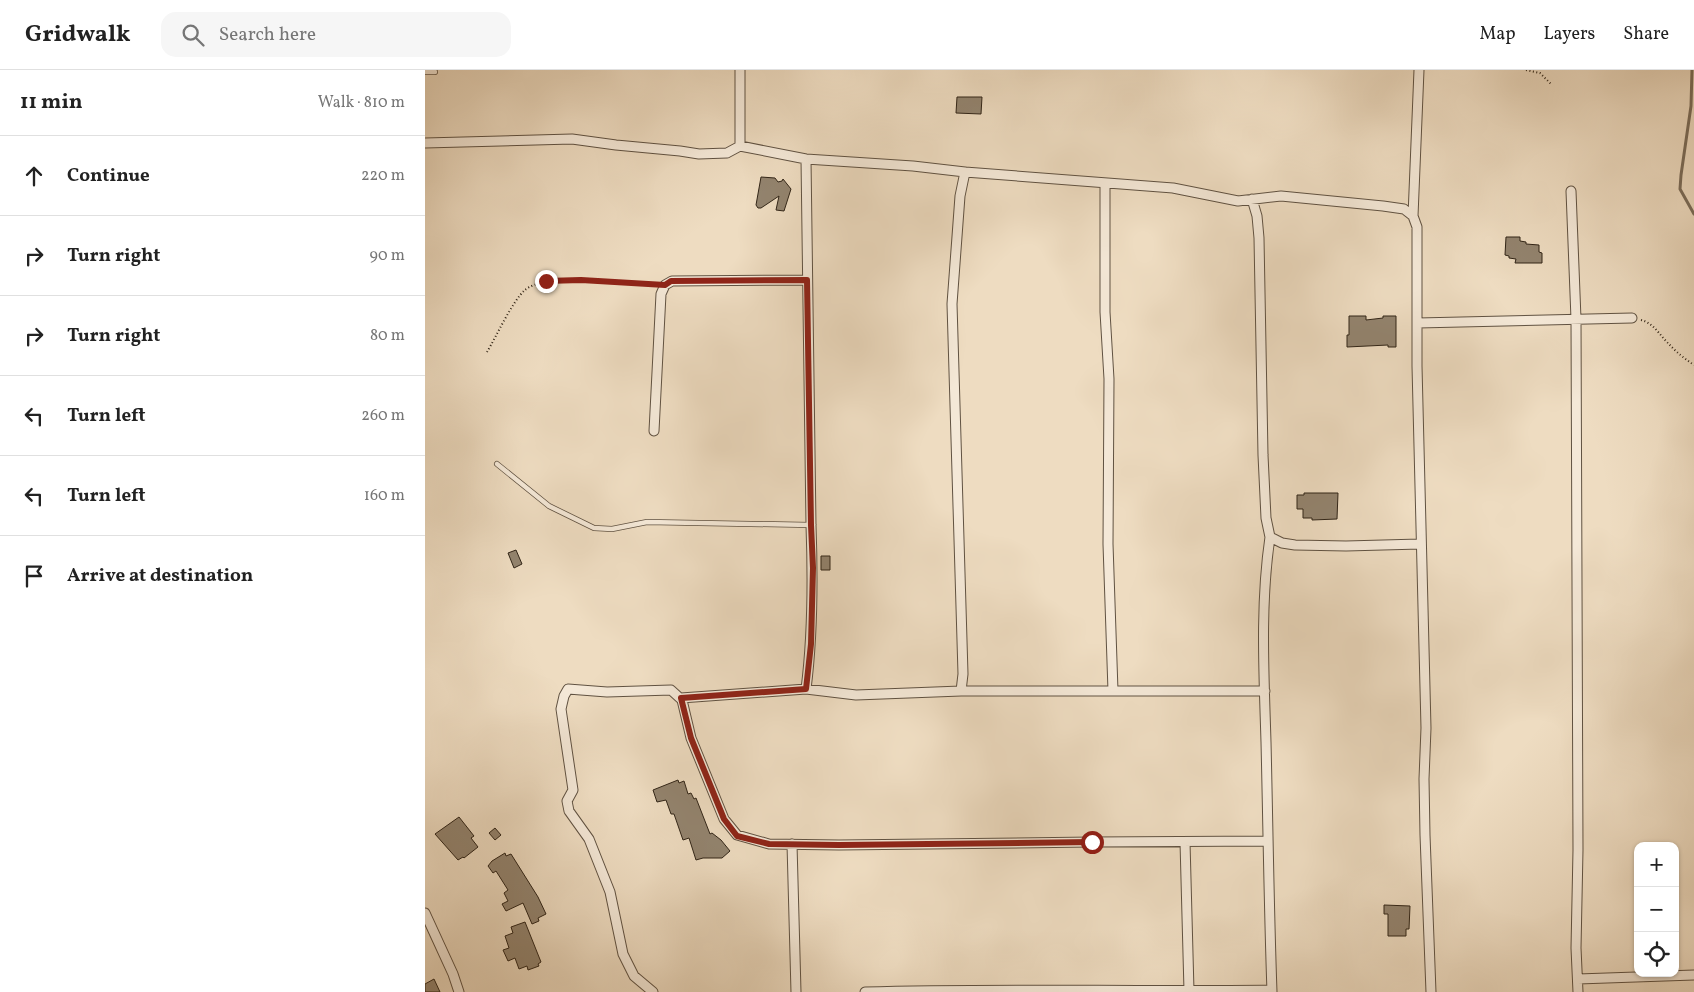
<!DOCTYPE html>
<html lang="en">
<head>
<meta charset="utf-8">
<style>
	:root { --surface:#fff; --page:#f6f6f6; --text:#222; --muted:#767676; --line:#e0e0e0 }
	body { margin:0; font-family:Vollkorn,serif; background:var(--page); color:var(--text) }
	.controls { position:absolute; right:15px; bottom:15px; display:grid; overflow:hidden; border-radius:10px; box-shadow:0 1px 4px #0004 }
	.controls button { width:45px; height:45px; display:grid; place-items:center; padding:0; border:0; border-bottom:1px solid var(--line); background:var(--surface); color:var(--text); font:25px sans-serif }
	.stop { position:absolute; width:15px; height:15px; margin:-11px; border:4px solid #8f2418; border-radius:50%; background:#fff }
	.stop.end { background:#8f2418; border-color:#fff; box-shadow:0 1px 5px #0008 }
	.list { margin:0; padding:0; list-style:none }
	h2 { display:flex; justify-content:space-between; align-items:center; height:65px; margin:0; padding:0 20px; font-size:21px }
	h2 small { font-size:16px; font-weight:400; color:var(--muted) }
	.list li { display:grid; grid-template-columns:32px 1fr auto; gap:15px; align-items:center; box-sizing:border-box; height:80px; padding:0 20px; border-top:1px solid var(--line) }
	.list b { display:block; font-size:19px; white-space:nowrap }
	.list em { font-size:16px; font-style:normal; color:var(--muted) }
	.icon { flex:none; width:28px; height:28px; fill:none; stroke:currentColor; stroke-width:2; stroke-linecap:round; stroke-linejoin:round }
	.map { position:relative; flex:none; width:1269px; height:922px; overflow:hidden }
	header { display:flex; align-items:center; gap:30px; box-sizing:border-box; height:70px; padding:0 25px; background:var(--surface); border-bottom:1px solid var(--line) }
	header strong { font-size:24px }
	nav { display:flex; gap:28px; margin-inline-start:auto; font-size:18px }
	.search { width:350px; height:45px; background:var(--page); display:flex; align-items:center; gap:12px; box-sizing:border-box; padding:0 18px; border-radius:15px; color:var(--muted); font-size:19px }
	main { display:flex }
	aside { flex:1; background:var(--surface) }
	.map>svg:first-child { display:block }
</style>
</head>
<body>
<header>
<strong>Gridwalk</strong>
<div class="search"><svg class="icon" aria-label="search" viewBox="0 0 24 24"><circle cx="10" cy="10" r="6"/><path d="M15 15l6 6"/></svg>Search here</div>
<nav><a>Map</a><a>Layers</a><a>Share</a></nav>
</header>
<main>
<aside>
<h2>11 min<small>Walk · 810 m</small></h2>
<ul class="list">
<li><svg class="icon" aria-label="ahead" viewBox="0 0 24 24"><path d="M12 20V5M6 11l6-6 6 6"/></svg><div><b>Continue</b></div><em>220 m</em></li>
<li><svg class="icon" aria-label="right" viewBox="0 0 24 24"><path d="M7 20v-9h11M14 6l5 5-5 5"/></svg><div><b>Turn right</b></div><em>90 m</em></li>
<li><svg class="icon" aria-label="right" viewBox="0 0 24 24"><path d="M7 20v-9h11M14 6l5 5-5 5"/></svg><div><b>Turn right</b></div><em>80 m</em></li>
<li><svg class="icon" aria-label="left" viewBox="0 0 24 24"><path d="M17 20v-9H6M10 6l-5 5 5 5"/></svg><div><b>Turn left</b></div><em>260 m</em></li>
<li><svg class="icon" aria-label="left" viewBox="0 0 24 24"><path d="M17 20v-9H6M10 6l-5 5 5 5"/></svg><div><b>Turn left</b></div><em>160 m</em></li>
<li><svg class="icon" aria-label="arrive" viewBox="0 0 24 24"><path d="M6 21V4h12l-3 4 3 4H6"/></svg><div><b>Arrive at destination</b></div></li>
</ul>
</aside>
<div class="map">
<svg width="1269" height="922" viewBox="0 0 1269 922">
	<rect width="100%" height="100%" fill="#eedcc1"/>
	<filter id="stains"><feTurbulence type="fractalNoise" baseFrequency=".004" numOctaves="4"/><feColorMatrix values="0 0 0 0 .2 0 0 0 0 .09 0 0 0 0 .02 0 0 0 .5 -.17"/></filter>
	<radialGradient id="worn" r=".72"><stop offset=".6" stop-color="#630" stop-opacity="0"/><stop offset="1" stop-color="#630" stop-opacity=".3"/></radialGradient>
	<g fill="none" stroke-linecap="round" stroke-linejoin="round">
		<path stroke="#7b6d5a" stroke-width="3" d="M 1267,0 L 1266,36 L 1256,105 L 1255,119 L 1269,144"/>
	</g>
	<path fill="#93846f" stroke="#302417" d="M 532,27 L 557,27 L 556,44 L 531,43 Z
		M 336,107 L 350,108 L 353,112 L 357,111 L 358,109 L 366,119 L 359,141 L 351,140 L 354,126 L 336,138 L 333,138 L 331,135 Z
		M 1081,167 L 1095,167 L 1095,171 L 1101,172 L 1101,174 L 1114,175 L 1114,182 L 1117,183 L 1117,193 L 1090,193 L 1091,189 L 1084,188 L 1084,186 L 1080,185 Z
		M 924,246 L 941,246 L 941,250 L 958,248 L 958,246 L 971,246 L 971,277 L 963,277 L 963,275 L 922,277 L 922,265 L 924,265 Z
		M 879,423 L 913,423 L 912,449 L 887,450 L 887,448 L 878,448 L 878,439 L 872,439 L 872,425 L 879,425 Z
		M 91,480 L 97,494 L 89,498 L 83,483 Z
		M 396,486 L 405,486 L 405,500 L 396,500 Z
		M 253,710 L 254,713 L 259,711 L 263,724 L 266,723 L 269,729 L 271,728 L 285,764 L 287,763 L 296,770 L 305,781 L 297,788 L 278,788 L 271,790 L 264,768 L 258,770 L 249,744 L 246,744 L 241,730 L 232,732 L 228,720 Z
		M 34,747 L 49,766 L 46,768 L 53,777 L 39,788 L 38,787 L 33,790 L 10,764 Z
		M 70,758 L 76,765 L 70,770 L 64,763 Z
		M 80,783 L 81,786 L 86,784 L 113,827 L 121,844 L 113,848 L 114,851 L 107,854 L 98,833 L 81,841 L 77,834 L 83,831 L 79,823 L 83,820 L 71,801 L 68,803 L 63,796 L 67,791 Z
		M 959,835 L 985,836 L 984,859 L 981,859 L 981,866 L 963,866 L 963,844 L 959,844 Z
		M 100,852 L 116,892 L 113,894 L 114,896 L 103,900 L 102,896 L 94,899 L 90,888 L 83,891 L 78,880 L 84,878 L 80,866 L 88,863 L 86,857 Z
		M 9,909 L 15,922 L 0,922 L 0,914 Z"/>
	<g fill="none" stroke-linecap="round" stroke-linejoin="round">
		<g stroke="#605242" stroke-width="6">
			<path id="service" d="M 0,2 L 10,2
				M 72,394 L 124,436 L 169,458 L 187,459 L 222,452 L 386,455"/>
		</g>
		<g stroke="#605242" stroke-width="11">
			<path id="minor" d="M 315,0 L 315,76
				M 0,73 L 147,69 L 191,75 L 255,81 L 274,84 L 302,83 L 315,76 L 381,89 L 488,96 L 540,102 L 748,118 L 813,131 L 856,126 L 958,136 L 979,139 L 988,146 L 992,157 L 992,296 L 1001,658 L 999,709 L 1000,765 L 1006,922
				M 381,89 L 386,455 C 388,510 388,564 381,619
				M 680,113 L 680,242 L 684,309 L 683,474 L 688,621
				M 1146,121 L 1151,249 L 1153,780 L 1151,878 L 1153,922
				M 827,129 L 832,146 L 834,168 L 838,385 L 841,448 L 845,467 L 857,473 L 870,475 L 921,476 L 995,474
				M 988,146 L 994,0
				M 993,253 L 1207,248
				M 229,361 L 236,224 L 240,215 L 247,211 L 382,210
				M 845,467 C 835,535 839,604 841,672 C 843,755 844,839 847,922
				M 536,621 L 538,604 L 527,234 L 535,126 L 540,102
				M 256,628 L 381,619 L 431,625 L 536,621 L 840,621
				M 760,772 L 764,921
				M 367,774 L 371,922
				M 0,843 L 28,904 L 34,922
				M 1153,909 L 1269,905
				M 228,922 L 209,906 L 198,884 L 185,822 L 164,769 L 144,741 L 142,731 L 148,720 L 136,639 L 139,626 L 143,619 L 182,622 L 246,620 L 257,630 L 266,668 L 299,749 L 312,765 L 344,774 L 414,775 L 667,772 L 843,771
				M 440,922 C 576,918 711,922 847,920"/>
		</g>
		<path stroke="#302417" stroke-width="2" stroke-dasharray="1 2.5" stroke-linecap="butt" d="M 1101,0 L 1115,3 L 1126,14
			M 1216,250 C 1229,253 1235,266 1244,274 C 1251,282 1260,289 1269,295
			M 62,282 C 71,267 88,230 100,220 C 121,202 202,212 230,214"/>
		<use href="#service" stroke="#f4e8d7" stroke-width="4.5"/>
		<use href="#minor" stroke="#f4e8d7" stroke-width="9"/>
	</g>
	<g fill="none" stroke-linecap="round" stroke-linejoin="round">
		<path stroke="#8f2418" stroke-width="6" d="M 121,211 L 156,210 L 240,215 L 246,211 L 382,210 L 386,455 L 388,498 L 386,574 L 381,619 L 256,628 L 266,668 L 299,749 L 312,766 L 344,774 L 414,775 L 667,772"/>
	</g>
	<rect width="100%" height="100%" filter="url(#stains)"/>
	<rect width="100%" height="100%" fill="url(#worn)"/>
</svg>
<div class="controls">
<button>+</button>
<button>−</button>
<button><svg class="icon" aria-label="locate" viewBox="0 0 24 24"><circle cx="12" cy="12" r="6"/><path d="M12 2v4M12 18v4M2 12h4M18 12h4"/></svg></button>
</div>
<div class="stop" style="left:667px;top:772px"></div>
<div class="stop end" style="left:121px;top:211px"></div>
</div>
</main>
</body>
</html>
